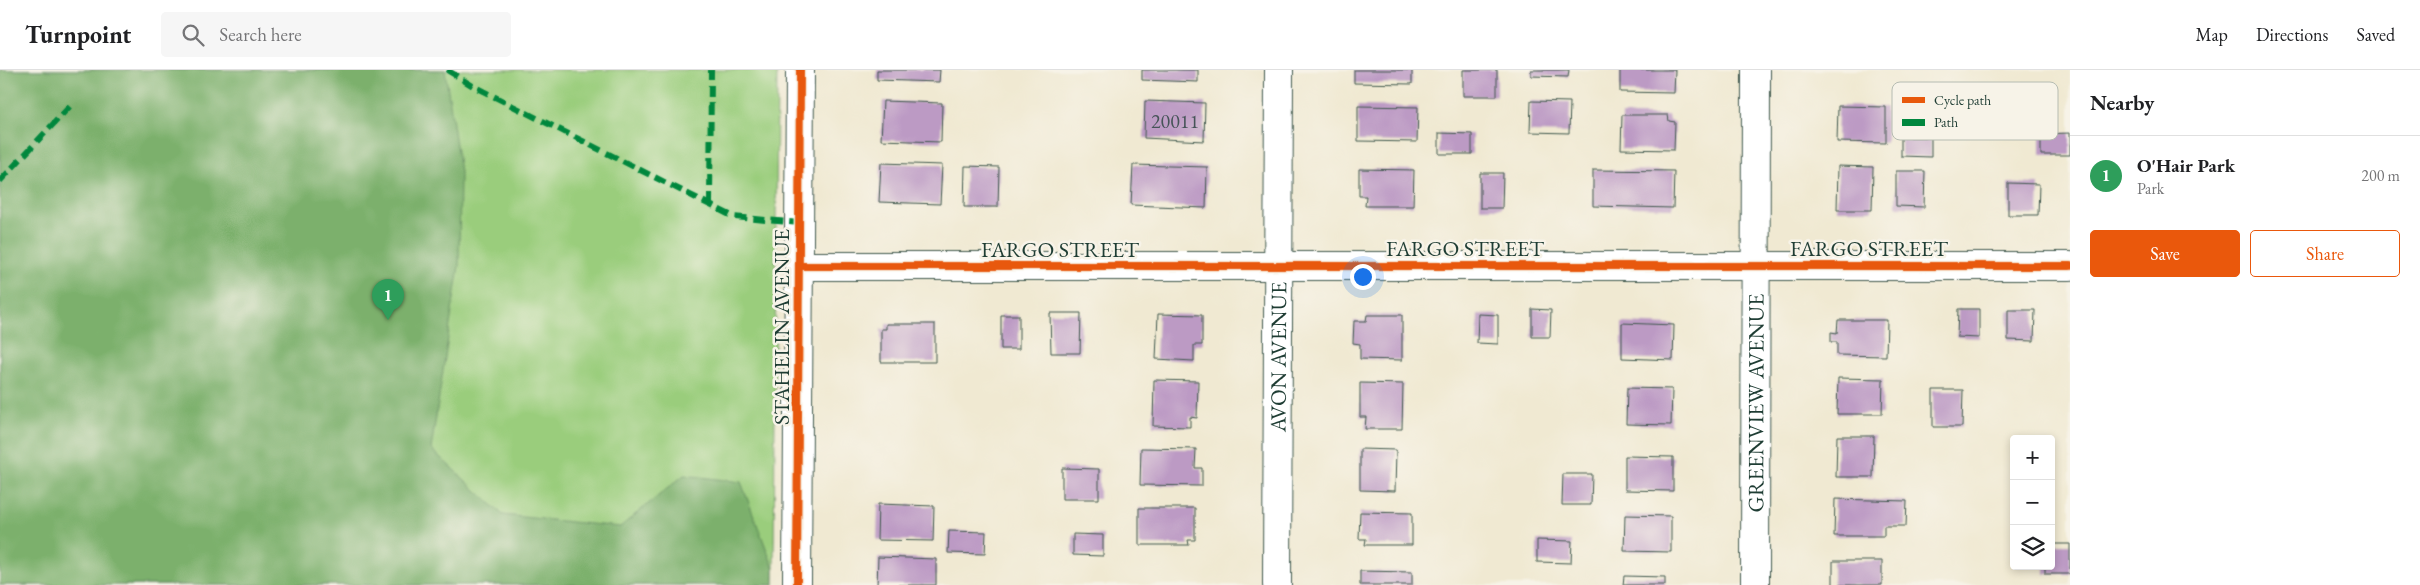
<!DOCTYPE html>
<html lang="en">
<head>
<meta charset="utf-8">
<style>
	:root { --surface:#fff; --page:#f6f6f6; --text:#202124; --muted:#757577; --line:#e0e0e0; --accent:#ea580c }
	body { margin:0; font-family:"EB Garamond",serif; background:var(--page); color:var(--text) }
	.controls { position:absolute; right:15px; bottom:15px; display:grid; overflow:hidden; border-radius:5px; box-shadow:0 2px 8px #0003 }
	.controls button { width:45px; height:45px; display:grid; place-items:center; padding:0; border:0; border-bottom:1px solid var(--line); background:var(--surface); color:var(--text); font:25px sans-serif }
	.you { position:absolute; left:1362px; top:206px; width:18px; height:18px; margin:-12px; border:4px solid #fff; border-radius:50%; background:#1a73e8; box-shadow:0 0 0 8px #1a73e833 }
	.badge { display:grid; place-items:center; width:32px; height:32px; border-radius:50%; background:var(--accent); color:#fff; font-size:16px; font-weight:700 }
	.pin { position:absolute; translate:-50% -41px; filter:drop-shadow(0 1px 2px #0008) }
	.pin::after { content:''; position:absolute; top:26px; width:18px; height:15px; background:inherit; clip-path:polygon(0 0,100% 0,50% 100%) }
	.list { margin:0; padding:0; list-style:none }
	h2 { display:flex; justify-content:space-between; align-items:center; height:65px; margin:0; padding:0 20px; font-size:21px }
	h2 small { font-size:16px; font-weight:400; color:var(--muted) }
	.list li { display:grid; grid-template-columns:32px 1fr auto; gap:15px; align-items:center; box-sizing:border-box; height:80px; padding:0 20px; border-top:1px solid var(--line) }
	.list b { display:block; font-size:19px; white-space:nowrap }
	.list p { margin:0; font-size:16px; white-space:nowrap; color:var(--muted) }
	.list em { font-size:16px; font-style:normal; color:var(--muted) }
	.actions { display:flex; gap:10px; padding:15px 20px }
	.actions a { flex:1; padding:11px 0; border:1px solid var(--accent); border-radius:5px; text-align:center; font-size:18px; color:var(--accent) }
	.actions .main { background:var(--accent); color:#fff }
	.icon { flex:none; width:28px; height:28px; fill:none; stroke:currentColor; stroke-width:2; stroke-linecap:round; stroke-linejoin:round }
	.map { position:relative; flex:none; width:2070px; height:515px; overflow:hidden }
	header { display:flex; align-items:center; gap:30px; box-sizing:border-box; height:70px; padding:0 25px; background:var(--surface); border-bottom:1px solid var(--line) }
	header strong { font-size:24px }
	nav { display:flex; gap:28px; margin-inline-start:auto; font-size:18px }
	.search { width:350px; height:45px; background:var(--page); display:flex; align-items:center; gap:12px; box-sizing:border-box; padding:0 18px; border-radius:5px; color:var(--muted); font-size:19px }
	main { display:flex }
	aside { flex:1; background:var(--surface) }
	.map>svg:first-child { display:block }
</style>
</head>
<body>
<header>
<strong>Turnpoint</strong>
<div class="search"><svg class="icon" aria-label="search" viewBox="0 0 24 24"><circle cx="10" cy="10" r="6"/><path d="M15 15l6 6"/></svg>Search here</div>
<nav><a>Map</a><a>Directions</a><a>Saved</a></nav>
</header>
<main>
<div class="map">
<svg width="2070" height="515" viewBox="0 0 2070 515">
	<rect width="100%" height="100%" fill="#f7f3e8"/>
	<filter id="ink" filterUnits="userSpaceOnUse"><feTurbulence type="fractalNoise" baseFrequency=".02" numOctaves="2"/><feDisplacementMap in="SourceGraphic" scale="10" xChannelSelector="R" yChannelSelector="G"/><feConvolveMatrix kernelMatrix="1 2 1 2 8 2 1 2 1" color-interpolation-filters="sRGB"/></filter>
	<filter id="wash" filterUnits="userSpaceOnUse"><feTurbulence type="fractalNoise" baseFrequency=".0096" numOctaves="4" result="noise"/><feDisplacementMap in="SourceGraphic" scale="20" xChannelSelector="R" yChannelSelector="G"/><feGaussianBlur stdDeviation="1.12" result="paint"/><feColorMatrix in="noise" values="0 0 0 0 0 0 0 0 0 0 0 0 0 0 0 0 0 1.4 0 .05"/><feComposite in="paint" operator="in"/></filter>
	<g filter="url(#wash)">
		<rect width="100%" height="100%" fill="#f0e9d2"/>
		<path fill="#9acd7c" stroke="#5c8558" d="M 0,0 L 777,0 L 774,515 L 0,515 Z"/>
		<path fill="#7bb06c" stroke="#4d7650" d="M 0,0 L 445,0 L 460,102 L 459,196 L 431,379 L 503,445 L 620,457 L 684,405 L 741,412 L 774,499 L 774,515 L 0,515 Z"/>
		<g id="blocks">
			<path fill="#bc9ac4" d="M 877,0 L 940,0 L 939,12 L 877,10 Z
				M 1142,0 L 1198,0 L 1198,12 L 1142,10 Z
				M 1354,0 L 1412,0 L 1412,14 L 1354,13 Z
				M 1463,0 L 1497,0 L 1497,26 L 1463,26 Z
				M 1531,0 L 1569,0 L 1568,7 L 1531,6 Z
				M 1620,0 L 1675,0 L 1674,23 L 1620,22 Z
				M 883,31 L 942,33 L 941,72 L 881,70 Z
				M 1145,31 L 1205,33 L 1204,71 L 1144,68 Z
				M 1531,31 L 1570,32 L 1569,63 L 1530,62 Z
				M 1358,36 L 1418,37 L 1417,72 L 1358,71 Z
				M 1838,36 L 1886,37 L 1886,73 L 1837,72 Z
				M 1622,45 L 1668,45 L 1669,51 L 1675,52 L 1674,80 L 1621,79 Z
				M 1439,63 L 1472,64 L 1472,84 L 1439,84 Z
				M 2070,63 L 2070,85 L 2041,85 L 2041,64 Z
				M 1901,67 L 1931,67 L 1931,87 L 1901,86 Z
				M 881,93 L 942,95 L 940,134 L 879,132 Z
				M 1133,95 L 1207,97 L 1206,138 L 1131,135 Z
				M 965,96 L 999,97 L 998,137 L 964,137 Z
				M 1838,96 L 1873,97 L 1872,140 L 1837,140 Z
				M 1359,99 L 1414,100 L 1413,136 L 1365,136 L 1366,126 L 1359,126 Z
				M 1593,100 L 1674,101 L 1673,138 L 1593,136 Z
				M 1896,101 L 1925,101 L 1924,137 L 1896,136 Z
				M 1480,103 L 1503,103 L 1502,138 L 1480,138 Z
				M 2008,113 L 2039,114 L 2038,145 L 2008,145 Z
				M 1532,239 L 1551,240 L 1550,267 L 1532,267 Z
				M 1958,239 L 1979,239 L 1979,268 L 1957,267 Z
				M 2008,240 L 2035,240 L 2034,271 L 2008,270 Z
				M 1050,243 L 1081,243 L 1080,283 L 1051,283 Z
				M 1158,244 L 1202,245 L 1202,275 L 1194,275 L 1194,291 L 1156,289 Z
				M 1478,244 L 1498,245 L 1498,274 L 1477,273 Z
				M 1001,245 L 1019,245 L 1019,279 L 1001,279 Z
				M 1367,245 L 1402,245 L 1402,290 L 1360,289 L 1360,274 L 1353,273 L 1354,251 L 1366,251 Z
				M 1838,250 L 1887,250 L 1886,286 L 1837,285 L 1837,272 L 1831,272 L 1831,262 L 1837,263 Z
				M 1622,253 L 1674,255 L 1673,290 L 1622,288 Z
				M 886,254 L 935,254 L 935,292 L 881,292 L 881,259 L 886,259 Z
				M 1838,308 L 1883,309 L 1882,344 L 1837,344 Z
				M 1154,310 L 1198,311 L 1197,348 L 1190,347 L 1190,357 L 1153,356 Z
				M 1360,313 L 1403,314 L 1402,359 L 1365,359 L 1366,347 L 1360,347 Z
				M 1627,318 L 1672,319 L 1671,355 L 1626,354 Z
				M 1933,320 L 1963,320 L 1962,357 L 1933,357 Z
				M 1837,366 L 1874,366 L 1873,407 L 1836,407 Z
				M 1141,378 L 1196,379 L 1195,398 L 1202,398 L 1202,416 L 1140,415 Z
				M 1360,379 L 1396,380 L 1395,421 L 1360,420 Z
				M 1625,386 L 1673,387 L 1673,421 L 1625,420 Z
				M 1062,398 L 1099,399 L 1099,429 L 1062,429 Z
				M 1563,404 L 1592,404 L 1591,435 L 1562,435 Z
				M 1835,429 L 1907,431 L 1906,456 L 1884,456 L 1884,466 L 1834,466 Z
				M 878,434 L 934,436 L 933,471 L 877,470 Z
				M 1139,438 L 1195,438 L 1195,470 L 1188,470 L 1189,475 L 1139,475 Z
				M 1360,442 L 1412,443 L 1412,475 L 1365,475 L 1366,469 L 1359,469 Z
				M 1625,445 L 1671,446 L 1671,482 L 1624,481 Z
				M 949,461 L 986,462 L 985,484 L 948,483 Z
				M 1073,464 L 1103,465 L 1103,486 L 1073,485 Z
				M 1537,470 L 1572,471 L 1571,493 L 1537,492 Z
				M 2051,474 L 2070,474 L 2070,504 L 2045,504 L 2045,496 L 2051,496 Z
				M 878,487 L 936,489 L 936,515 L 877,515 Z
				M 1833,491 L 1882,491 L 1882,515 L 1833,515 Z
				M 1360,501 L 1412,502 L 1412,515 L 1360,515 Z
				M 1624,506 L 1665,507 L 1665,515 L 1623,515 Z"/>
		</g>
	</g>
	<g filter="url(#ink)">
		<use href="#blocks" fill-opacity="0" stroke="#3e574c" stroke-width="1"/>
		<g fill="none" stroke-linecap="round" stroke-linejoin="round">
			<g stroke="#3e574c" stroke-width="30">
				<g id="street">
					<path d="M 799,196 L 2070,196"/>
					<path d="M 797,515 L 800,0"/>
					<path id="s1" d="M 1277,515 L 1279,0"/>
					<path id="s2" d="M 1755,515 L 1756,0"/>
				</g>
			</g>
			<use href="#street" stroke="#fff" stroke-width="28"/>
			<path stroke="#00873e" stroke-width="6" stroke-dasharray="12 6" stroke-linecap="butt" d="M 447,0 L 473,16 L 734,147 L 799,153
				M 0,111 L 71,35
				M 710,135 L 711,0"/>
			<g stroke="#f7f3e8" stroke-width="11">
				<path id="cycleway" d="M 799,196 L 2070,196
					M 797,515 L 800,0"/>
			</g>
			<use href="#cycleway" stroke="#e8590c" stroke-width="8"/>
		</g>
	</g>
	<g text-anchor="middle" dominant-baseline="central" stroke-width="5" stroke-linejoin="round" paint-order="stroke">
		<g font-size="20" fill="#465458">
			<text x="1175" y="51">20011</text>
		</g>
		<g font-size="22" fill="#1f3d34" stroke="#f7f3e8">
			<text x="1465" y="178">FARGO STREET</text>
			<text x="1869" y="178">FARGO STREET</text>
			<text x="1060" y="179">FARGO STREET</text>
			<text transform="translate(781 257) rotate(-90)">STAHELIN AVENUE</text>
			<text stroke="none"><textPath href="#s1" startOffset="228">AVON AVENUE</textPath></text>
			<text stroke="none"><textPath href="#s2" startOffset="182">GREENVIEW AVENUE</textPath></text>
		</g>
	</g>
	<rect x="1892" y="12" width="166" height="58" rx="8" fill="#f7f3e8" stroke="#b6bcb2" stroke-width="1"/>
	<rect x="1902" y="27" width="23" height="6" fill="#e8590c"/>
	<rect x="1902" y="49" width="23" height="7" fill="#00873e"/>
	<g font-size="14" fill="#1f3d34">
		<text x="1934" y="35">Cycle path</text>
		<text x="1934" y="57">Path</text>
	</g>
</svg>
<div class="controls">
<button>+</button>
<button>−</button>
<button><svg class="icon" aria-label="layers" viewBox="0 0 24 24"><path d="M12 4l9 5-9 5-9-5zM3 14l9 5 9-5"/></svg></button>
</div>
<div class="you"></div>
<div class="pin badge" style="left:388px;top:250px;background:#2e9e5b">1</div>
</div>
<aside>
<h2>Nearby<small></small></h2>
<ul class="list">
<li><span class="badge" style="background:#2e9e5b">1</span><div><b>O'Hair Park</b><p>Park</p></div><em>200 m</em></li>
</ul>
<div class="actions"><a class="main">Save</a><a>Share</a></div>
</aside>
</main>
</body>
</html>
